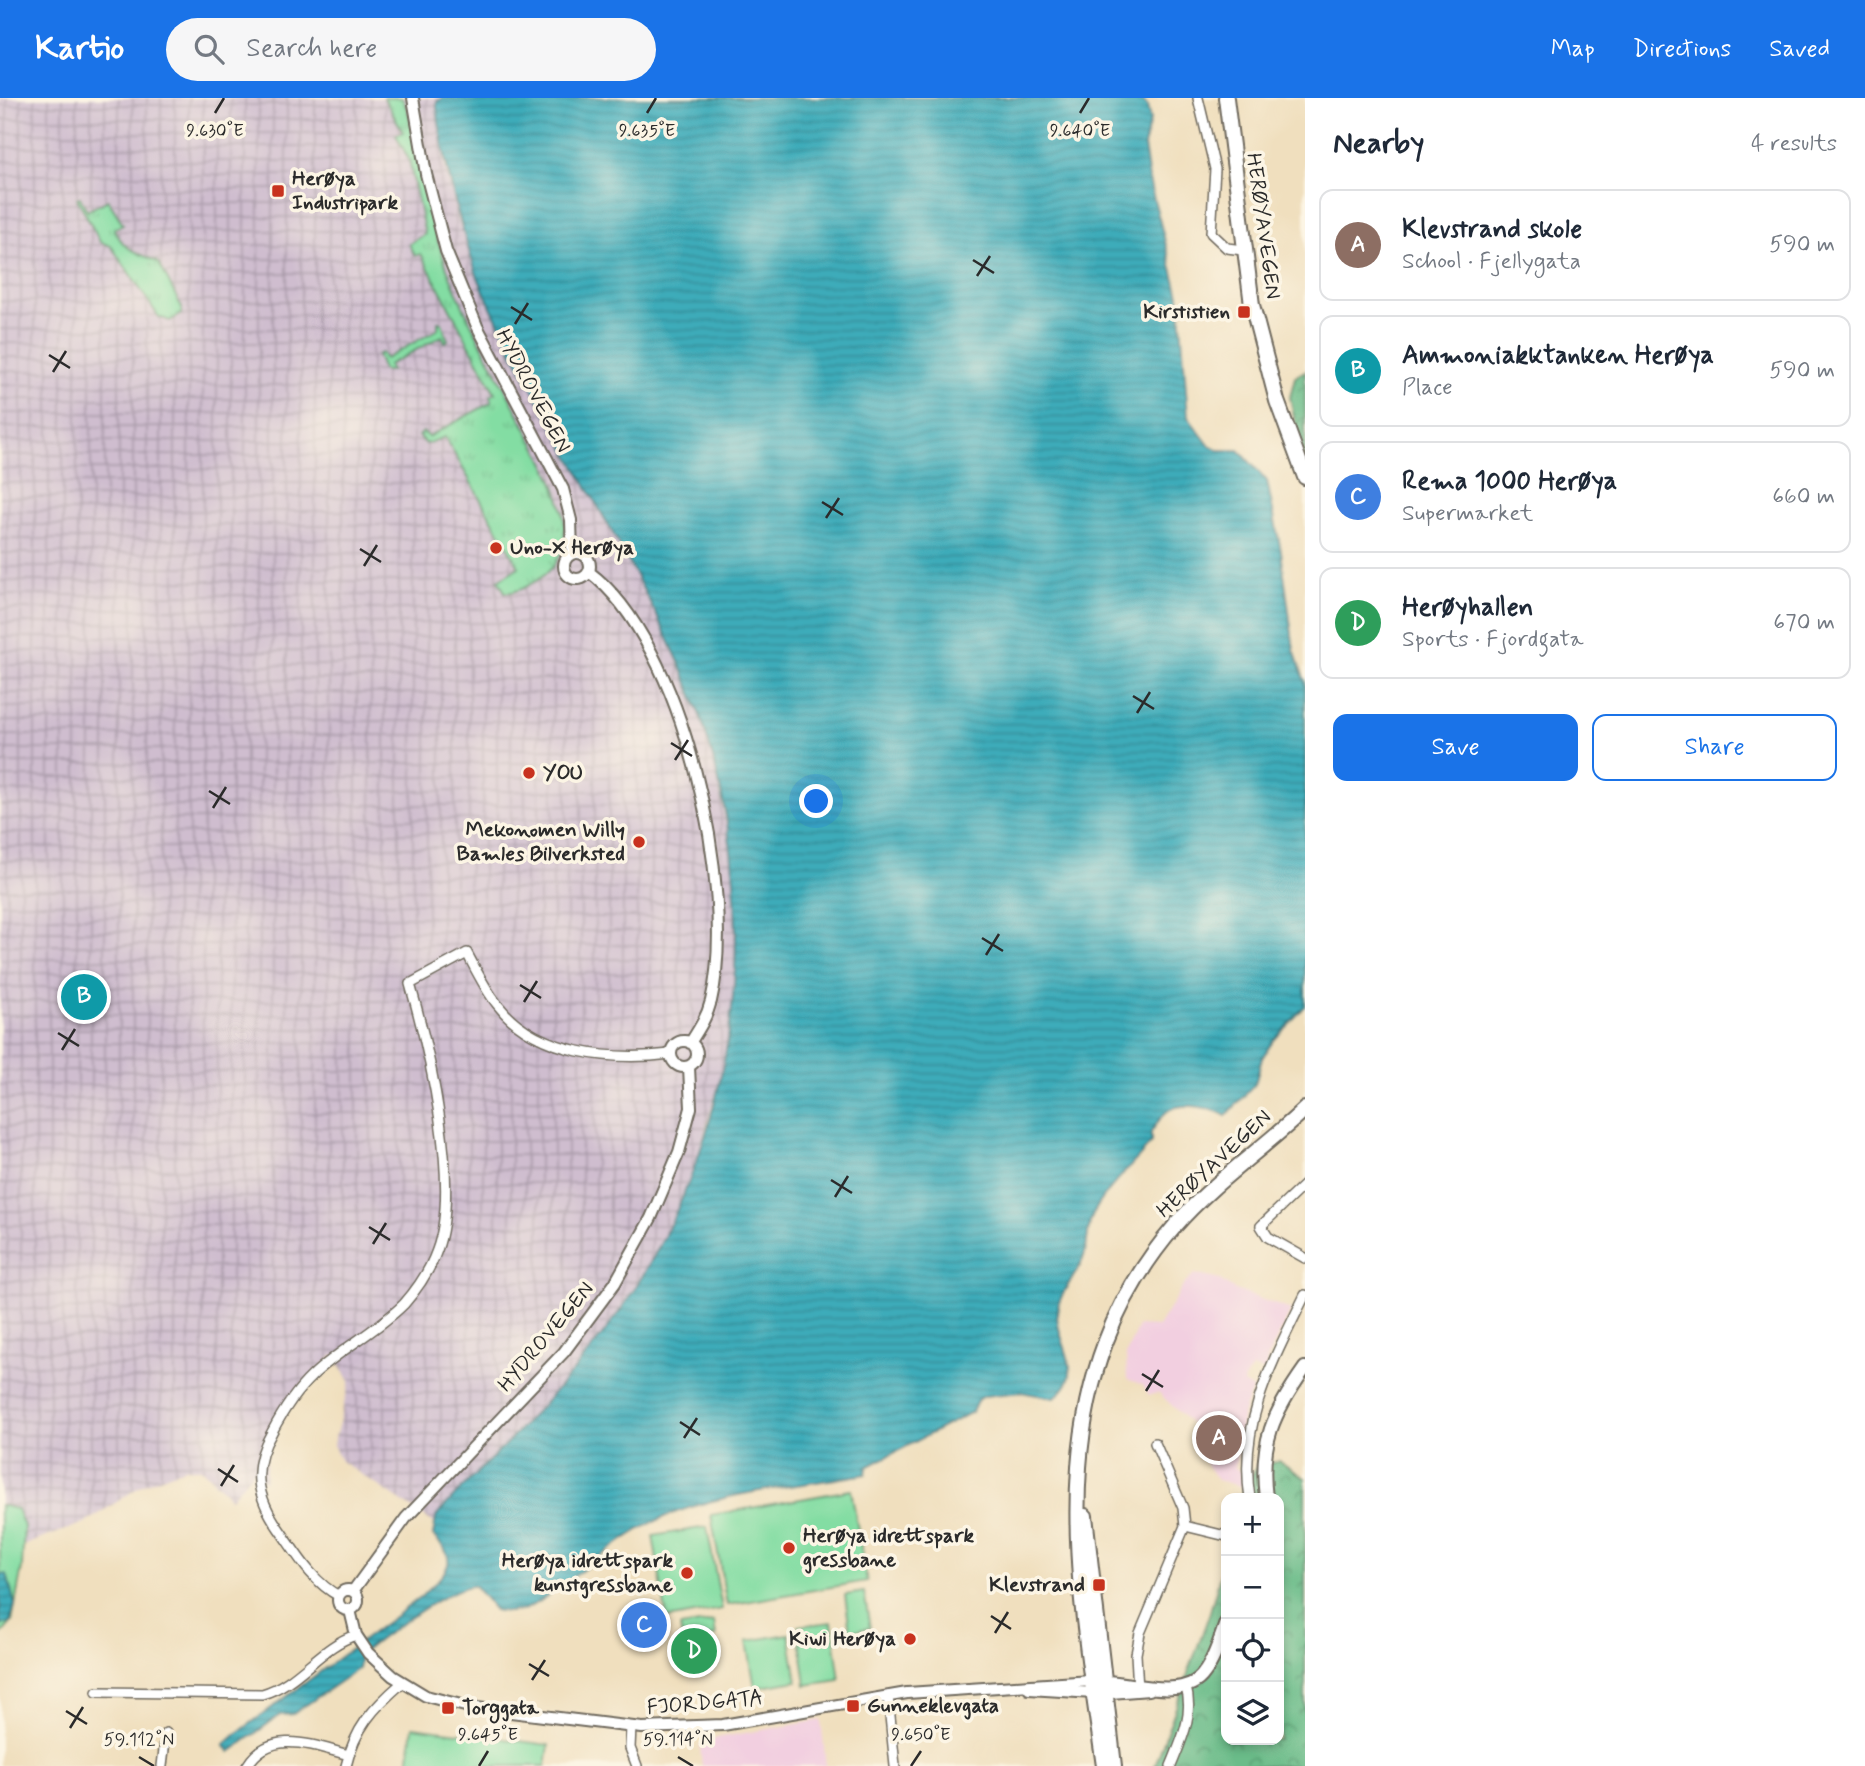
<!DOCTYPE html>
<html lang="en">
<head>
<meta charset="utf-8">
<style>
	:root { --surface:#fff; --page:#f6f6f7; --text:#1f2937; --muted:#747a83; --line:#e0e1e3; --accent:#1a73e8 }
	body { margin:0; font-family:Mynerve,sans-serif; background:var(--page); color:var(--text) }
	.controls { position:absolute; right:21px; bottom:21px; display:grid; overflow:hidden; border-radius:14px; box-shadow:0 4px 10px #0003 }
	.controls button { width:63px; height:63px; display:grid; place-items:center; padding:0; border:0; border-bottom:2px solid var(--line); background:var(--surface); color:var(--text); font:35px sans-serif }
	.you { position:absolute; left:817px; top:704px; width:24px; height:24px; margin:-18px; border:5px solid #fff; border-radius:50%; background:#1a73e8; box-shadow:0 0 0 10px #1a73e833 }
	.badge { display:grid; place-items:center; width:46px; height:46px; border-radius:50%; background:var(--accent); color:#fff; font-size:23px; font-weight:700 }
	.pin { position:absolute; translate:-50% -50%; border:4px solid #fff; box-shadow:0 2px 7px #0006 }
	.list { margin:0; padding:0; list-style:none }
	h2 { display:flex; justify-content:space-between; align-items:center; height:91px; margin:0; padding:0 28px; font-size:30px }
	h2 small { font-size:23px; font-weight:400; color:var(--muted) }
	.list li { display:grid; grid-template-columns:46px 1fr auto; gap:21px; align-items:center; box-sizing:border-box; height:112px; margin:0 14px 14px; padding:0 14px; border:2px solid var(--line); border-radius:14px }
	.list b { display:block; font-size:26px; white-space:nowrap }
	.list p { margin:0; font-size:23px; white-space:nowrap; color:var(--muted) }
	.list em { font-size:23px; font-style:normal; color:var(--muted) }
	.actions { display:flex; gap:14px; padding:21px 28px }
	.actions a { flex:1; padding:16px 0; border:2px solid var(--accent); border-radius:14px; text-align:center; font-size:24px; color:var(--accent) }
	.actions .main { background:var(--accent); color:#fff }
	.icon { flex:none; width:38px; height:38px; fill:none; stroke:currentColor; stroke-width:2; stroke-linecap:round; stroke-linejoin:round }
	.map { position:relative; flex:none; width:1305px; height:1668px; overflow:hidden }
	header { display:flex; align-items:center; gap:42px; box-sizing:border-box; height:98px; padding:0 35px; background:var(--accent); color:#fff }
	header strong { font-size:33px }
	nav { display:flex; gap:38px; margin-inline-start:auto; font-size:24px }
	.search { width:490px; height:63px; background:var(--page); display:flex; align-items:center; gap:18px; box-sizing:border-box; padding:0 24px; border-radius:38px; color:var(--muted); font-size:26px }
	main { display:flex }
	aside { flex:1; background:var(--surface) }
	.map>svg:first-child { display:block }
</style>
</head>
<body>
<header>
<strong>Kartio</strong>
<div class="search"><svg class="icon" aria-label="search" viewBox="0 0 24 24"><circle cx="10" cy="10" r="6"/><path d="M15 15l6 6"/></svg>Search here</div>
<nav><a>Map</a><a>Directions</a><a>Saved</a></nav>
</header>
<main>
<div class="map">
<svg width="1305" height="1668" viewBox="0 0 1305 1668">
	<defs>
		<pattern id="industrial-grid" width="8" height="8" patternUnits="userSpaceOnUse" patternTransform="scale(1.75)"><rect width="8" height="8" fill="#cfbdcf"/><path d="M0 4h8M4 0v8" fill="none" stroke="#a89aa8"/></pattern>
		<pattern id="grass-tufts" width="24" height="20" patternUnits="userSpaceOnUse" patternTransform="scale(1.75)"><rect width="24" height="20" fill="#83dda3"/><path d="M3 7l-1-3M5 7V3M7 7l1-3M15 17l-1-3M17 17v-4M19 17l1-3" fill="none" stroke="#71be8c"/></pattern>
		<pattern id="forest-crowns" width="20" height="18" patternUnits="userSpaceOnUse" patternTransform="scale(1.75)"><rect width="20" height="18" fill="#6abc89"/><path d="M2 6a3 3 0 1 1 6 0M12 15a3 3 0 1 1 6 0" fill="none" stroke="#579970"/></pattern>
		<pattern id="water-rules" width="6" height="5" patternUnits="userSpaceOnUse" patternTransform="scale(1.75)"><rect width="6" height="5" fill="#3dacba"/><path d="M0 2.5h6" fill="none" stroke="#338c97"/></pattern>
	</defs>
	<rect width="100%" height="100%" fill="#fcf5e5"/>
	<filter id="ink" filterUnits="userSpaceOnUse"><feTurbulence type="fractalNoise" baseFrequency=".0143" numOctaves="2"/><feDisplacementMap in="SourceGraphic" scale="14" xChannelSelector="R" yChannelSelector="G"/><feConvolveMatrix kernelMatrix="1 2 1 2 8 2 1 2 1" color-interpolation-filters="sRGB"/></filter>
	<filter id="wash" filterUnits="userSpaceOnUse"><feTurbulence type="fractalNoise" baseFrequency=".00686" numOctaves="4" result="noise"/><feDisplacementMap in="SourceGraphic" scale="28" xChannelSelector="R" yChannelSelector="G"/><feGaussianBlur stdDeviation="1.57" result="paint"/><feColorMatrix in="noise" values="0 0 0 0 0 0 0 0 0 0 0 0 0 0 0 0 0 1.4 0 .05"/><feComposite in="paint" operator="in"/></filter>
	<g filter="url(#wash)">
		<rect width="100%" height="100%" fill="#f0dfbe"/>
		<path fill="#f2cfe0" d="M 1194,1176 L 1220,1182 L 1233,1191 L 1291,1212 L 1268,1259 L 1265,1274 L 1252,1270 L 1244,1281 L 1243,1286 L 1253,1290 L 1243,1313 L 1235,1370 L 1240,1373 L 1244,1389 L 1217,1382 L 1204,1363 L 1192,1327 L 1159,1295 L 1149,1297 L 1143,1287 L 1127,1281 L 1126,1256 L 1138,1228 L 1158,1229 L 1183,1188 Z
			M 821,1622 L 826,1668 L 702,1668 L 700,1647 L 710,1641 Z"/>
		<path fill="url(#industrial-grid)" d="M 0,0 L 443,0 L 437,3 L 445,68 L 459,124 L 477,177 L 663,531 L 694,601 L 713,658 L 733,762 L 737,855 L 734,901 L 722,973 L 693,1075 L 656,1156 L 614,1222 L 578,1269 L 436,1419 L 434,1425 L 341,1363 L 333,1347 L 350,1283 L 334,1257 L 300,1289 L 267,1351 L 265,1384 L 254,1372 L 231,1400 L 202,1371 L 185,1370 L 142,1387 L 87,1424 L 0,1456 Z"/>
		<path fill="url(#grass-tufts)" stroke="#578467" stroke-width="2" d="M 384,0 L 402,0 C 415,25 417,55 423,83 C 428,112 437,142 447,170 C 467,223 496,273 522,323 C 539,354 559,386 564,421 C 567,445 560,468 539,481 C 529,487 516,496 505,494 L 498,482 L 519,469 L 445,339 L 426,346 L 419,338 L 423,334 L 428,339 L 492,304 L 490,298 L 495,295 L 421,156 L 415,158 L 409,146 L 425,136 L 409,62 L 396,37 L 403,34 Z
			M 80,99 L 87,113 L 108,102 L 123,126 L 114,131 C 126,155 135,152 159,165 L 182,210 L 181,216 L 170,223 L 159,219 L 111,148 L 100,144 L 77,100 Z
			M 438,224 L 442,225 L 448,242 L 445,244 L 442,238 L 388,267 L 391,273 L 383,273 L 377,257 L 381,255 L 385,261 L 438,231 Z"/>
		<path fill="url(#forest-crowns)" stroke="#4a745a" stroke-width="2" d="M 1305,273 L 1305,373 L 1290,299 L 1295,279 Z
			M 1279,1363 L 1305,1380 L 1305,1668 L 1155,1668 L 1210,1514 L 1226,1456 L 1226,1642 L 1279,1642 L 1279,1400 L 1241,1400 L 1243,1390 L 1257,1369 Z"/>
		<path fill="#83dda3" stroke="#578467" stroke-width="2" d="M 851,1392 L 867,1483 L 727,1507 L 711,1417 Z
			M 0,1407 L 17,1411 L 24,1428 L 22,1469 L 12,1524 L 0,1538 Z
			M 707,1429 L 722,1511 L 667,1521 L 653,1438 Z
			M 864,1494 L 870,1530 L 850,1533 L 845,1497 Z
			M 714,1524 L 716,1538 L 683,1544 L 680,1529 Z
			M 832,1524 L 840,1582 L 806,1587 L 798,1528 Z
			M 789,1536 L 797,1583 L 755,1590 L 747,1543 Z
			M 413,1629 L 549,1647 L 546,1668 L 408,1668 Z"/>
		<path fill="url(#water-rules)" stroke="#346c72" stroke-width="2" d="M 443,0 L 1141,0 L 1147,8 L 1150,22 L 1144,48 L 1149,82 L 1179,197 L 1188,319 L 1209,347 L 1219,352 L 1239,352 L 1267,383 L 1281,453 L 1294,552 L 1305,584 L 1305,908 L 1273,943 L 1262,960 L 1255,986 L 1226,1018 C 1212,1010 1185,1003 1169,1012 C 1161,1017 1156,1027 1151,1034 L 1151,1045 C 1132,1069 1103,1092 1091,1121 C 1087,1133 1088,1146 1084,1158 C 1078,1178 1057,1195 1057,1217 C 1058,1250 1088,1274 1054,1300 L 1021,1294 L 984,1298 L 978,1301 L 972,1314 L 867,1369 L 866,1376 C 798,1388 704,1395 644,1429 C 602,1452 568,1488 526,1511 L 508,1514 L 495,1512 L 475,1488 C 455,1485 378,1541 360,1557 L 358,1571 L 293,1616 L 280,1617 L 230,1654 L 224,1647 L 235,1637 L 421,1499 C 444,1475 463,1465 433,1438 L 436,1419 C 455,1395 478,1374 499,1353 C 548,1302 596,1252 634,1192 C 752,1005 769,764 678,562 C 618,430 533,310 477,177 C 458,122 445,68 437,11 L 437,3 Z
			M 7,1476 L 15,1507 L 10,1524 L 0,1528 L 0,1477 Z"/>
	</g>
	<g filter="url(#ink)">
		<g fill="none" stroke-linecap="round" stroke-linejoin="round">
			<g stroke="#706a5e" stroke-width="12">
				<path id="minor" d="M 1198,0 L 1215,71 L 1211,135 L 1227,150 L 1243,152
					M 1305,1086 L 1261,1128 L 1268,1139 L 1305,1160
					M 1155,1345 L 1183,1410 L 1185,1428 L 1226,1438
					M 1250,1400 C 1238,1325 1273,1263 1305,1197
					M 339,1498 C 312,1484 296,1455 279,1431 C 256,1398 251,1370 272,1334 C 283,1313 295,1294 312,1278 C 340,1251 376,1234 404,1206 C 418,1190 430,1172 437,1152 C 461,1088 429,952 410,886 L 467,855 C 476,872 485,891 497,906 C 536,957 613,963 671,956
					M 1138,1592 L 1136,1556 L 1140,1535 L 1185,1428
					M 97,1594 L 262,1596 C 299,1586 320,1548 356,1537
					M 888,1598 L 895,1668
					M 631,1629 L 630,1650 L 637,1668
					M 162,1668 L 166,1635
					M 247,1668 C 270,1629 314,1648 349,1657
					M 346,1668 C 355,1630 373,1610 402,1585
					M 1171,1668 C 1182,1641 1194,1617 1186,1589"/>
			</g>
			<g stroke="#706a5e" stroke-width="14">
				<path id="tertiary" d="M 413,0 L 426,76 L 446,153 L 477,228 L 563,391 L 571,422 L 572,455
					M564 468a13 13 0 1 1 26 0a13 13 0 1 1-26 0Z
					M 589,474 C 683,543 738,792 711,903 C 707,919 699,931 690,945
					M671 956a13 13 0 1 1 26 0a13 13 0 1 1-26 0Z
					M338 1502a10 10 0 1 1 20 0a10 10 0 1 1-20 0Z
					M 353,1493 L 406,1420 L 564,1254 L 615,1185 L 651,1120 L 679,1054 L 691,1010 L 689,969
					M 350,1512 L 356,1537 L 368,1555 L 393,1578 L 426,1598 L 469,1609 L 642,1630 L 723,1627 L 907,1595 L 1092,1583
					M 1029,1591 L 1094,1595"/>
			</g>
			<g stroke="#706a5e" stroke-width="16">
				<path id="secondary" d="M 1266,1400 C 1259,1345 1273,1315 1305,1270
					M 1094,1583 C 1125,1582 1184,1605 1204,1575 C 1215,1561 1220,1541 1226,1525
					M 1098,1595 L 1149,1591"/>
			</g>
			<g stroke="#706a5e" stroke-width="18">
				<path id="trunk" d="M 1226,0 L 1252,207 L 1277,303 L 1305,379
					M 1085,1418 L 1114,1668
					M 1104,1668 C 1077,1478 1038,1287 1175,1128 C 1213,1084 1263,1051 1305,1011"/>
			</g>
			<use href="#minor" stroke="#fff" stroke-width="9"/>
			<use href="#tertiary" stroke="#fff" stroke-width="10"/>
			<use href="#secondary" stroke="#fff" stroke-width="12"/>
			<use href="#trunk" stroke="#fff" stroke-width="14"/>
		</g>
	</g>
	<path fill="none" stroke="#2b2b2b" stroke-width="2.5" d="M 215,15 L 224,0M 647,15 L 656,0M 1080,15 L 1089,0M 973,162 L 994,175M 977,178 L 990,158M 511,209 L 532,222M 515,226 L 528,205M 49,257 L 70,270M 53,274 L 66,253M 822,404 L 843,417M 826,420 L 839,400M 360,451 L 381,464M 364,468 L 377,447M 1133,598 L 1154,611M 1137,615 L 1150,594M 671,645 L 692,658M 675,662 L 688,642M 209,693 L 230,706M 213,710 L 226,689M 982,840 L 1003,853M 986,857 L 999,836M 520,887 L 541,900M 524,904 L 537,883M 58,935 L 79,948M 62,952 L 75,931M 831,1082 L 852,1095M 835,1099 L 848,1078M 369,1129 L 390,1142M 373,1146 L 386,1125M 1142,1276 L 1163,1289M 1146,1293 L 1159,1272M 680,1324 L 700,1337M 684,1340 L 697,1320M 218,1371 L 238,1384M 221,1388 L 234,1367M 991,1518 L 1011,1531M 995,1535 L 1008,1514M 529,1566 L 549,1578M 532,1582 L 545,1562M 66,1613 L 87,1626M 70,1630 L 83,1609M 139,1659 L 154,1668M 678,1659 L 693,1668M 479,1668 L 488,1653M 911,1668 L 921,1653"/>
	<g fill="#c8321e" stroke="#fcf5e5" stroke-width="2.5">
		<rect x="271" y="86" width="14" height="14" rx="3.5"/>
		<rect x="1237" y="207" width="14" height="14" rx="3.5"/>
		<circle cx="496" cy="450" r="7"/>
		<circle cx="529" cy="675" r="7"/>
		<circle cx="639" cy="744" r="7"/>
		<circle cx="789" cy="1450" r="7"/>
		<circle cx="687" cy="1475" r="7"/>
		<rect x="1092" y="1480" width="14" height="14" rx="3.5"/>
		<circle cx="910" cy="1541" r="7"/>
		<rect x="846" y="1601" width="14" height="14" rx="3.5"/>
		<rect x="441" y="1603" width="14" height="14" rx="3.5"/>
	</g>
	<g text-anchor="middle" dominant-baseline="central" stroke-width="7" stroke-linejoin="round" paint-order="stroke">
		<g font-size="21" font-weight="bold" fill="#2b2b2b" stroke="#fcf5e5" text-anchor="start">
			<text x="292" y="81">Herøya<tspan x="292" dy="24">Industripark</tspan></text>
			<text x="1230" y="214" text-anchor="end">Kirstistien</text>
			<text x="510" y="450">Uno-X Herøya</text>
			<text x="543" y="675">YOU</text>
			<text x="625" y="732" text-anchor="end">Mekonomen Willy<tspan x="625" dy="24">Bamles Bilverksted</tspan></text>
			<text x="803" y="1438">Herøya idrettspark<tspan x="803" dy="24">gressbane</tspan></text>
			<text x="673" y="1463" text-anchor="end">Herøya idrettspark<tspan x="673" dy="24">kunstgressbane</tspan></text>
			<text x="1085" y="1487" text-anchor="end">Klevstrand</text>
			<text x="896" y="1541" text-anchor="end">Kiwi Herøya</text>
			<text x="867" y="1608">Gunneklevgata</text>
			<text x="462" y="1610">Torggata</text>
		</g>
		<g font-size="21" fill="#2b2b2b" stroke="#fcf5e5">
			<text transform="translate(1263 128) rotate(82)">HERØYAVEGEN</text>
			<text transform="translate(533 293) rotate(62)">HYDROVEGEN</text>
			<text transform="translate(1214 1066) rotate(-43)">HERØYAVEGEN</text>
			<text transform="translate(546 1239) rotate(-50)">HYDROVEGEN</text>
			<text transform="translate(705 1605) rotate(-5)">FJORDGATA</text>
		</g>
	</g>
	<g font-size="18" text-anchor="middle" fill="#2b2b2b" stroke="#fcf5e5" stroke-width="7" stroke-linejoin="round" paint-order="stroke">
		<text x="215" y="38">9.630°E</text>
		<text x="647" y="38">9.635°E</text>
		<text x="1080" y="38">9.640°E</text>
		<text x="488" y="1642">9.645°E</text>
		<text x="921" y="1642">9.650°E</text>
		<text x="139" y="1647">59.112°N</text>
		<text x="678" y="1647">59.114°N</text>
	</g>
</svg>
<div class="controls">
<button>+</button>
<button>−</button>
<button><svg class="icon" aria-label="locate" viewBox="0 0 24 24"><circle cx="12" cy="12" r="6"/><path d="M12 2v4M12 18v4M2 12h4M18 12h4"/></svg></button>
<button><svg class="icon" aria-label="layers" viewBox="0 0 24 24"><path d="M12 4l9 5-9 5-9-5zM3 14l9 5 9-5"/></svg></button>
</div>
<div class="you"></div>
<div class="pin badge" style="left:1219px;top:1340px;background:#8d6e63">A</div>
<div class="pin badge" style="left:84px;top:899px;background:#0f9aa8">B</div>
<div class="pin badge" style="left:644px;top:1527px;background:#3f7fe0">C</div>
<div class="pin badge" style="left:694px;top:1553px;background:#2e9e5b">D</div>
</div>
<aside>
<h2>Nearby<small>4 results</small></h2>
<ul class="list">
<li><span class="badge" style="background:#8d6e63">A</span><div><b>Klevstrand skole</b><p>School · Fjellygata</p></div><em>590 m</em></li>
<li><span class="badge" style="background:#0f9aa8">B</span><div><b>Ammoniakktanken Herøya</b><p>Place</p></div><em>590 m</em></li>
<li><span class="badge" style="background:#3f7fe0">C</span><div><b>Rema 1000 Herøya</b><p>Supermarket</p></div><em>660 m</em></li>
<li><span class="badge" style="background:#2e9e5b">D</span><div><b>Herøyhallen</b><p>Sports · Fjordgata</p></div><em>670 m</em></li>
</ul>
<div class="actions"><a class="main">Save</a><a>Share</a></div>
</aside>
</main>
</body>
</html>
